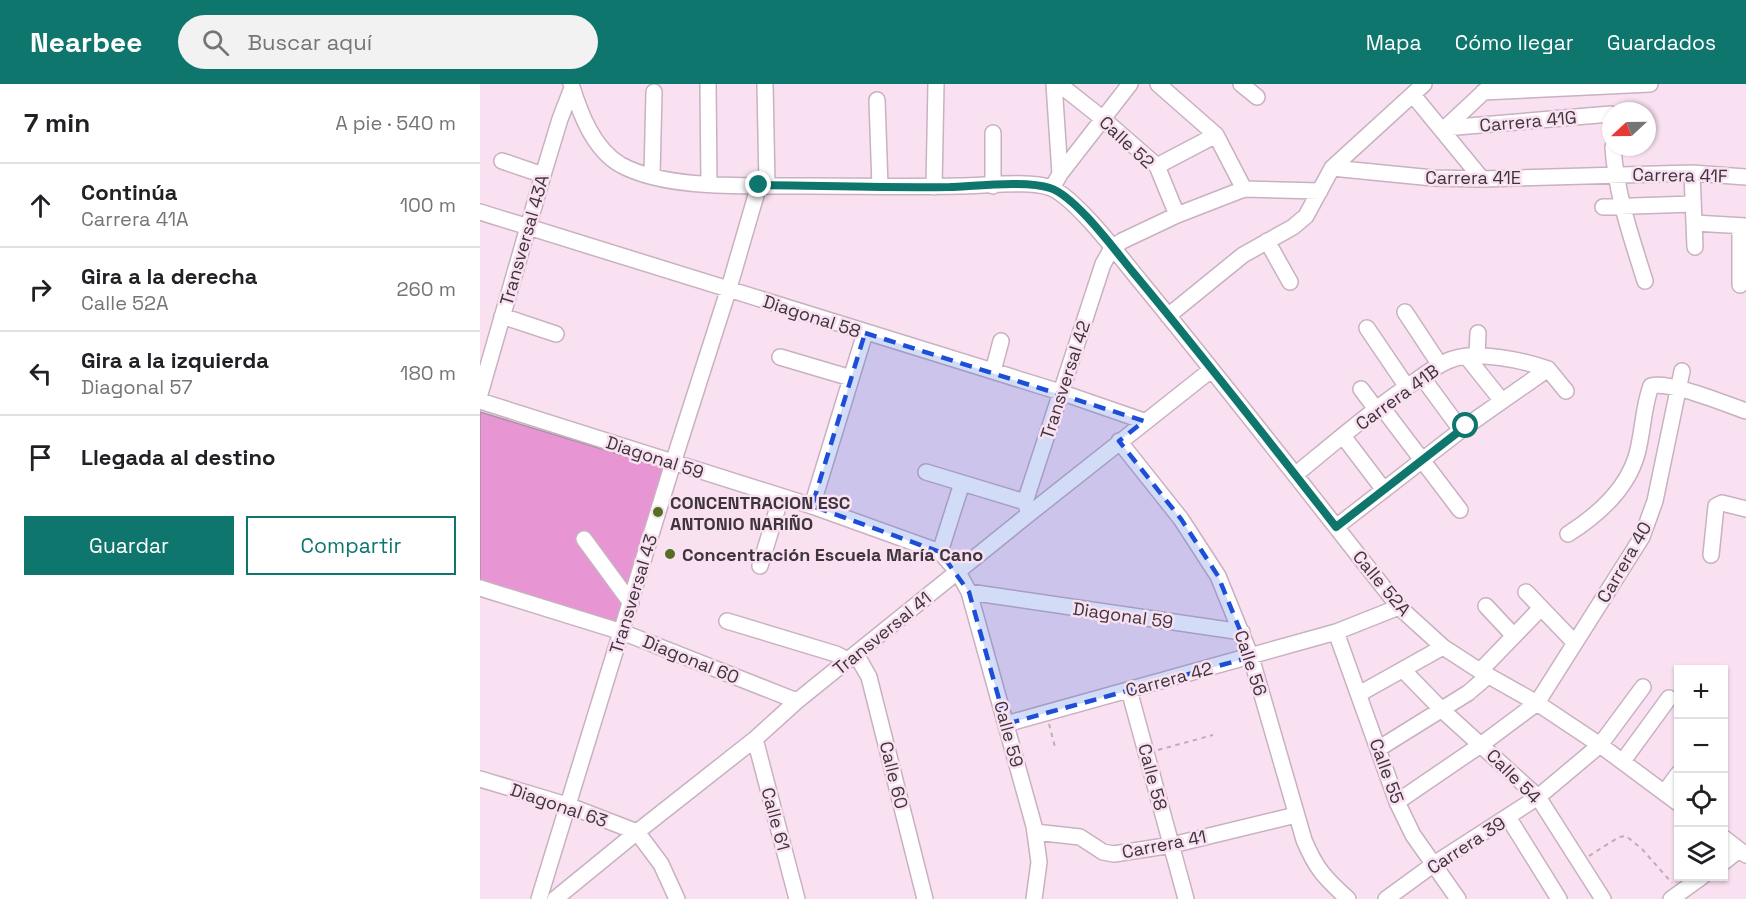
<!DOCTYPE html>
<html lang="es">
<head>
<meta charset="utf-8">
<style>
	:root { --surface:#fff; --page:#f2f2f2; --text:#202124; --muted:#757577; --line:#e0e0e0; --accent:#0f766e }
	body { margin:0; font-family:"Space Grotesk",sans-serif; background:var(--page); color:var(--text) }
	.controls { position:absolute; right:18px; bottom:18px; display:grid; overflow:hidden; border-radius:0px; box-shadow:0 2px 4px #0004 }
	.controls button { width:54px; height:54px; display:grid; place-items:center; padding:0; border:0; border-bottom:2px solid var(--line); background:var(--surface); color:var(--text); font:30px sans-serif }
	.compass { position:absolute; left:1122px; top:18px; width:54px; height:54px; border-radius:50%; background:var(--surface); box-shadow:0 2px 4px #0004; rotate:248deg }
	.stop { position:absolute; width:18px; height:18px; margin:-14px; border:4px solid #0f766e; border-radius:50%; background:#fff }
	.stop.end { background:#0f766e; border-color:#fff; box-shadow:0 2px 6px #0008 }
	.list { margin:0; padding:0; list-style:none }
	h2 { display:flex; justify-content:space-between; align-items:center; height:78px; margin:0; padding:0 24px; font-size:26px }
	h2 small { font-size:20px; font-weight:400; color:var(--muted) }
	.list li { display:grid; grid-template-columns:39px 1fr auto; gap:18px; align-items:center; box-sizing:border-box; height:84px; padding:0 24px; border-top:2px solid var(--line) }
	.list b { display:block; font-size:22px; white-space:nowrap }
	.list p { margin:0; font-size:20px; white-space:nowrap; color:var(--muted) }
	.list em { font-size:20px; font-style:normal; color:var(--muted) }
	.actions { display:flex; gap:12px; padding:18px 24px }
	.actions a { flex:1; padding:14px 0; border:2px solid var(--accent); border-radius:0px; text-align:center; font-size:21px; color:var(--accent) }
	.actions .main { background:var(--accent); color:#fff }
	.icon { flex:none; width:33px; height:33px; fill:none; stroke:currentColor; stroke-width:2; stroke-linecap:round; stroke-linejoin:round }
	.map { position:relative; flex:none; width:1266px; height:815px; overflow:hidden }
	header { display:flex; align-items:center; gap:36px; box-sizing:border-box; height:84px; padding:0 30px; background:var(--accent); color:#fff }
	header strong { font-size:28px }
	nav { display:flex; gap:33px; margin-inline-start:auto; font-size:21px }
	.search { width:420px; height:54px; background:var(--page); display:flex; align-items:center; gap:15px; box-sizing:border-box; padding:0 21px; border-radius:33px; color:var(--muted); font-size:22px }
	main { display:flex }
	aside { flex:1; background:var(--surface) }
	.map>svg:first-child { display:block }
</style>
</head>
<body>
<header>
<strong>Nearbee</strong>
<div class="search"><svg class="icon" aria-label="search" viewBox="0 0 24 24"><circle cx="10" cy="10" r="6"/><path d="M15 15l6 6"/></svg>Buscar aquí</div>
<nav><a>Mapa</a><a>Cómo llegar</a><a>Guardados</a></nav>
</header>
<main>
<aside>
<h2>7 min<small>A pie · 540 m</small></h2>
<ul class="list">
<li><svg class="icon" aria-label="ahead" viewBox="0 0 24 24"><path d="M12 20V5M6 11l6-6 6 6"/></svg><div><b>Continúa</b><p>Carrera 41A</p></div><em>100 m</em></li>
<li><svg class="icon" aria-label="right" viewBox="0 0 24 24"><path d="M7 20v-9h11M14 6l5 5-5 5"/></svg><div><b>Gira a la derecha</b><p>Calle 52A</p></div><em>260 m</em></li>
<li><svg class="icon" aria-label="left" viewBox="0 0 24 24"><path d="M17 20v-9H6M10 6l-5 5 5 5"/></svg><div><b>Gira a la izquierda</b><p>Diagonal 57</p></div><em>180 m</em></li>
<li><svg class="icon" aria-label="arrive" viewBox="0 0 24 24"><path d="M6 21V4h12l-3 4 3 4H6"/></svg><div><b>Llegada al destino</b></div></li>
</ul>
<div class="actions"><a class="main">Guardar</a><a>Compartir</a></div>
</aside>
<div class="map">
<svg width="1266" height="815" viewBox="0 0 1266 815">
	<rect width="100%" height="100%" fill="#f9e1f2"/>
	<path fill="#e895d3" stroke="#a892a2" stroke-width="1.5" d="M 0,328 L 184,384 L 139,540 L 0,499 Z"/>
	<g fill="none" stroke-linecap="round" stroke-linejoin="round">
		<g stroke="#c8b1c1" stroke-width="18">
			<path id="minor" d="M 91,0 C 100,29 113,65 141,81 C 189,107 274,101 328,102 C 378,102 429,103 479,102 C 504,102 549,96 571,104 C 596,114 641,174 660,197 C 748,304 833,414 919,523 L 963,563 L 1000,587 L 1057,619 L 1120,661 L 1198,719
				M 228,0 L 229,100
				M 285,0 L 287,101
				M 574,0 L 580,90
				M 579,0 L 622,34 L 677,82 L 697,131
				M 678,0 L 736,51 L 764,105
				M 761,0 L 777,13
				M 1003,8 L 1170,0
				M 933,11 L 1002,95
				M 397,16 L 400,102
				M 965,44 L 1131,30
				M 963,46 L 1009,3
				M 513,49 L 513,102
				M 1133,63 C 1136,110 1151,152 1165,197
				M 22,77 L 63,91
				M 677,82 L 736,51
				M 852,84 L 953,94 L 1002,95 L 1212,89 L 1266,93
				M 1212,89 L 1215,163
				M 172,92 L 174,8
				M 454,103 L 456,0
				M 572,104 L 580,90 L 650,0
				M 1123,123 L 1213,120
				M 0,128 L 580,308 L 664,337
				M 1214,139 L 1266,142
				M 1260,142 L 1260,201
				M 787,157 L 810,198
				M 925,228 L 960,281
				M 22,232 L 76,250
				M 688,232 L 763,171 L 813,143 L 826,132 L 852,84 L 944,0
				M 887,244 L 927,303
				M 986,272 L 1022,317
				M 997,272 L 998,249
				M 300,273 L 371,294
				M 1068,285 L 1086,307
				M 513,287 L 521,257
				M 942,293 L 981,346
				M 881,305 L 896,325
				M 0,310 L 63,91 L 80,35 L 92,4
				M 0,317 L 332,422 L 460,468 L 478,488 L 489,508 L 554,742 L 559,778 L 554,815
				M 901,322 L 980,426
				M 863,352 L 904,406
				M 639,357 L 701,435 L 738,492 L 771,573 L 824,756 C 836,785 845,794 868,815
				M 446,388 L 545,418
				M 815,391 C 854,359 892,326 934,298 C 946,290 959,279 973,275 C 998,267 1043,276 1068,285
				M 332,422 L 385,249
				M 549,430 L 545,418 L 623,180 L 632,164 L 642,157 L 697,131 L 764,105 L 840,107
				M 856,443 L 985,343 L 1068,285
				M 1088,450 C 1118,431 1147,406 1157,370 C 1163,348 1163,323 1171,302 C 1191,297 1245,320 1266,327
				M 104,455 L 151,519
				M 460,468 L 482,399
				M 1231,471 L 1236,422 L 1242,419 L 1266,425
				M 280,482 L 301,413
				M 0,504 L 142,548 L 317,617
				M 489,508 L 762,548
				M 1046,508 L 1095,559
				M 1006,522 L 1034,552
				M 247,537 L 356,570 L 368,576
				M 856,548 L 917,718 L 933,751 L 978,815
				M 376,570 L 389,593 L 445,815
				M 923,586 L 962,626 L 1058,713 L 1123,815
				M 1000,587 L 1061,524
				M 649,606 L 706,815
				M 879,610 L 963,563
				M 526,640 L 856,548 L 919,523
				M 275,655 L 317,815
				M 898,665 L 988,609 L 1008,592
				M 1143,677 L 1189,614
				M 0,695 L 87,721 L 157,748 L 181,780 L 197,815
				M 1185,708 L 1198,690
				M 917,718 L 1002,660 L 1057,619 L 1162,453 L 1175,417 L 1202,287
				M 1028,733 L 1079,815
				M 555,748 L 600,753 L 623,768 L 634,770 L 692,761 L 816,731
				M 1244,754 L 1266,771
				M 1244,778 L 1259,766
				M 59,815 L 193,379 L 249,204 L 279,101
				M 75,815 L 157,748 L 275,655 L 317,617 L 549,430 L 731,286
				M 906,815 L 954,780 L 1058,713 L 1120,661 L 1163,603
				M 1191,815 L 1223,792"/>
		</g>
		<path stroke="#c0acba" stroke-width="2" stroke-dasharray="4.5 4.5" stroke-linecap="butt" d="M 569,640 L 575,663
			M 678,666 L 733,651
			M 1109,772 L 1139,753 L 1146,752 L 1162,765 L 1192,799"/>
		<use href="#minor" stroke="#fff" stroke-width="15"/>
	</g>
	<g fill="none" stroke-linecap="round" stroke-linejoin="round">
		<path stroke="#0f766e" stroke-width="8" d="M 279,101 C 342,102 406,104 470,103 C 495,102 547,96 570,104 C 595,112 634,165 652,187 C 722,271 789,357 856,443 L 986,342"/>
	</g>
	<path fill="#1d4ed8" fill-opacity="0.2" stroke="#1d4ed8" stroke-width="4.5" stroke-dasharray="12 8" stroke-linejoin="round" d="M 385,249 L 664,337 L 639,357 L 701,435 L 738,492 L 771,573 L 526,640 L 489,508 L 460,468 L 332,422 Z"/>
	<g fill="#546f21" stroke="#f9e1f2" stroke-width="2">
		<circle cx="178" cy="428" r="6"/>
		<circle cx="190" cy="470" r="6"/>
	</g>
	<g text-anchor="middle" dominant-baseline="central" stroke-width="5" stroke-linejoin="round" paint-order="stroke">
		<g font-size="18" fill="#3e353c" stroke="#f9e1f2">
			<text transform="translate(1048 37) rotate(-5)">Carrera 41G</text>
			<text transform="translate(647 58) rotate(43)">Calle 52</text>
			<text transform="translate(1200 91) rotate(1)">Carrera 41F</text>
			<text x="993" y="93">Carrera 41E</text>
			<text transform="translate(44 156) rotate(-74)">Transversal 43A</text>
			<text transform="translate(332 232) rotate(18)">Diagonal 58</text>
			<text transform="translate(585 296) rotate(-72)">Transversal 42</text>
			<text transform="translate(917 313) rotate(-36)">Carrera 41B</text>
			<text transform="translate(175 373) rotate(18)">Diagonal 59</text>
			<text transform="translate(1144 478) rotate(-60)">Carrera 40</text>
			<text transform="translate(902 499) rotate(50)">Calle 52A</text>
			<text transform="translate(153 510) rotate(-73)">Transversal 43</text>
			<text transform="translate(643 531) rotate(8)">Diagonal 59</text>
			<text transform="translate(402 549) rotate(-39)">Transversal 41</text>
			<text transform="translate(211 575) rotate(22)">Diagonal 60</text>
			<text transform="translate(771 579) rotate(72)">Calle 56</text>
			<text transform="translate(689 595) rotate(-15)">Carrera 42</text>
			<text transform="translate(529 650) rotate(75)">Calle 59</text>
			<text transform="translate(907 687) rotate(70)">Calle 55</text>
			<text transform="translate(414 691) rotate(76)">Calle 60</text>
			<text transform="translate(1034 692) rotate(45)">Calle 54</text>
			<text transform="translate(673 693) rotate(75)">Calle 58</text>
			<text transform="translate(79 721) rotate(19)">Diagonal 63</text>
			<text transform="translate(296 735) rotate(75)">Calle 61</text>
			<text transform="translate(684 760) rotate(-11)">Carrera 41</text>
			<text transform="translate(986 761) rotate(-33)">Carrera 39</text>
		</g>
		<g font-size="18" font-weight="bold" fill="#3e353c" stroke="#f9e1f2" text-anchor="start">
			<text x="190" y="418">CONCENTRACION ESC<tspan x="190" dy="21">ANTONIO NARIÑO</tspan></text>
			<text x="202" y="470">Concentración Escuela María Cano</text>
		</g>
	</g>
</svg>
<div class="controls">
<button>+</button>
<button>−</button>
<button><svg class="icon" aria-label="locate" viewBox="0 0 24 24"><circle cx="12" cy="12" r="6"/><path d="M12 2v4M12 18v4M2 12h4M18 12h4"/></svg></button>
<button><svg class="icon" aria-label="layers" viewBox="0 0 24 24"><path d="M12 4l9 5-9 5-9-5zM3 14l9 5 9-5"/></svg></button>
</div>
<svg class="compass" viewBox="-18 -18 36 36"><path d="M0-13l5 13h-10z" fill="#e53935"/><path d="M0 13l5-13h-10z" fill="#757577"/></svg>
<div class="stop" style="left:986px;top:342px"></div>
<div class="stop end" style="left:279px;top:101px"></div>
</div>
</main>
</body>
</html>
